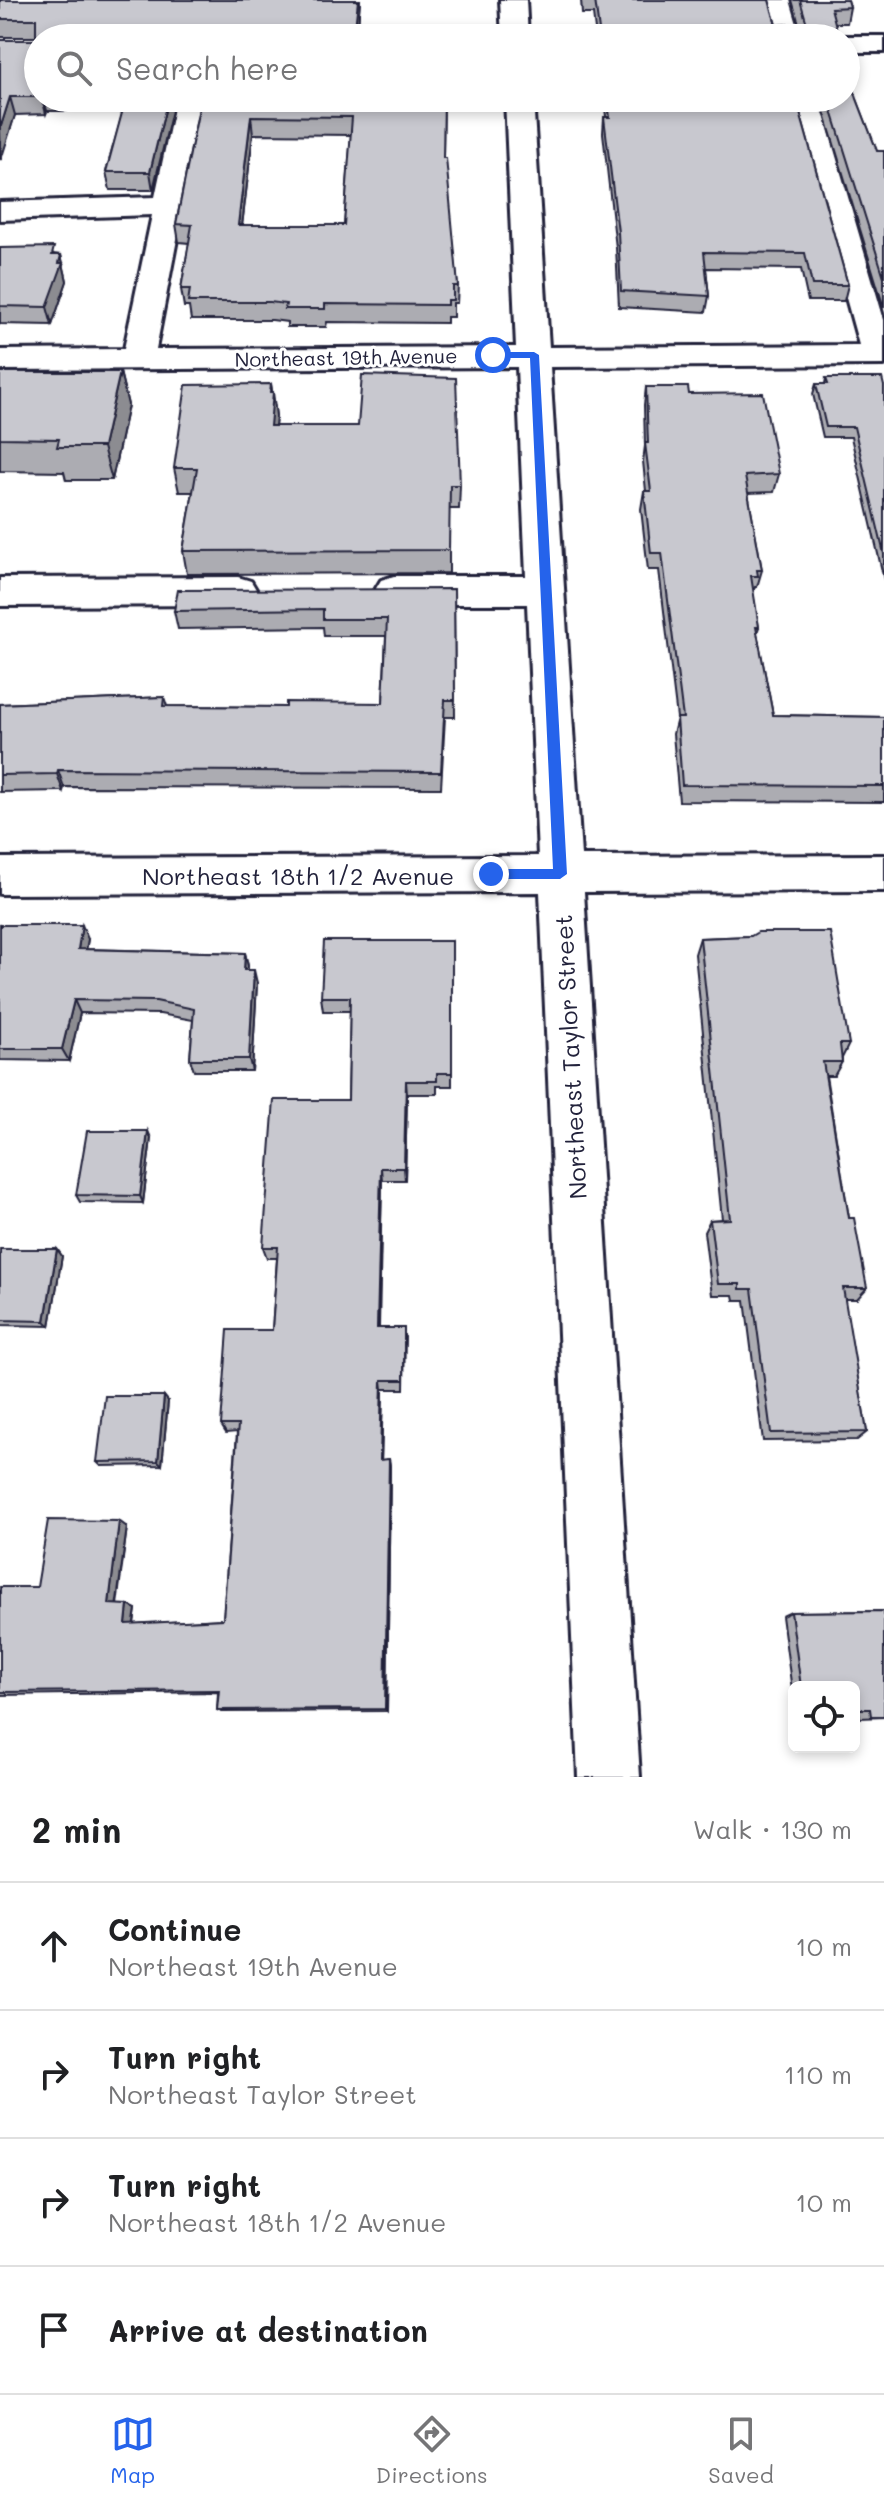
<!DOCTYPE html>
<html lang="en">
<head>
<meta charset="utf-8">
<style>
	:root { --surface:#fff; --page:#f2f2f2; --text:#202124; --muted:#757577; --line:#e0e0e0; --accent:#2563eb }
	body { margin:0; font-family:Mali,sans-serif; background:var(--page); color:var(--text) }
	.controls { position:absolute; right:24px; bottom:24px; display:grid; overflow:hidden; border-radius:12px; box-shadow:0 4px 12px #0003 }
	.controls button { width:72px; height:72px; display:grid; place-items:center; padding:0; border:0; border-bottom:2px solid var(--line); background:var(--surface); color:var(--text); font:40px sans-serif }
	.stop { position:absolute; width:24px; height:24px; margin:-18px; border:6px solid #2563eb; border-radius:50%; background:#fff }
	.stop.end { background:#2563eb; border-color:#fff; box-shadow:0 2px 8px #0008 }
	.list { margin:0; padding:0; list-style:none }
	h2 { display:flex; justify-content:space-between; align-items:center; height:104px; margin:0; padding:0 32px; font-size:34px }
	h2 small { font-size:26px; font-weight:400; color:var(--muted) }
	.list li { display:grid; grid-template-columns:52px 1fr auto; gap:24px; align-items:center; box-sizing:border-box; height:128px; padding:0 32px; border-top:2px solid var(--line) }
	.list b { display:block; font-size:30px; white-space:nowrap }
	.list p { margin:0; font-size:26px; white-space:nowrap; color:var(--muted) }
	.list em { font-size:26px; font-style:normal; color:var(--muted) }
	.icon { flex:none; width:44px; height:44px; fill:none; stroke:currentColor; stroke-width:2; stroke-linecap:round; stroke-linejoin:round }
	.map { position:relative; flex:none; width:884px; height:1777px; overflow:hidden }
	.search { position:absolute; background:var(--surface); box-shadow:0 4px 12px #0003; left:24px; right:24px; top:24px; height:88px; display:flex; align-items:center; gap:20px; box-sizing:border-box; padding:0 28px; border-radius:44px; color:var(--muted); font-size:30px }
	.sheet { height:616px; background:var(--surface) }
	nav { display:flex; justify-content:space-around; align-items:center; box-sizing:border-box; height:112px; border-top:2px solid var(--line); background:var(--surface); font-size:22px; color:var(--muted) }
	nav a { display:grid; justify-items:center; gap:4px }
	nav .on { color:var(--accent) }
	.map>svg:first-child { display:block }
</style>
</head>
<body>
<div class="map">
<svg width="884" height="1777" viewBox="0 0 884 1777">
	<rect width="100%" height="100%" fill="#fff"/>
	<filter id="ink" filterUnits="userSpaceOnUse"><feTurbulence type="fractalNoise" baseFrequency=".0125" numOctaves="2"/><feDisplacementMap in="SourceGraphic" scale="16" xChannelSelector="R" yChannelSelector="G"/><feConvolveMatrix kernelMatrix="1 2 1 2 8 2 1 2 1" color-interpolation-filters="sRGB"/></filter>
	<g filter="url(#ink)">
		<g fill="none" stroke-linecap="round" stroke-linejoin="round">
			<g stroke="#22223b" stroke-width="6">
				<path id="minor" d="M 500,0 L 526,0 L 528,38 L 502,38 Z
					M 764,0 L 790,0 L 801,38 L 775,38 Z
					M 846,36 L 884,36 L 884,52 L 846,52 L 846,38 L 838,38 Z
					M 176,98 L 204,98 L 156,349 L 516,347 L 505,98 L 533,98 L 549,347 L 859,345 L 791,98 L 819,98 L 884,320 L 884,365 L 550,367 L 581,856 L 884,855 L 884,891 L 584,892 L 640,1777 L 578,1777 L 540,892 L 0,894 L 0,858 L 538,856 L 527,604 L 394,604 L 381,600 L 375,590 L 381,580 L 394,576 L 526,576 L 517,367 L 0,370 L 0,350 L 124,349 L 152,215 L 0,220 L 0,202 L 155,197 Z
					M 238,577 L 251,581 L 257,591 L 251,601 L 238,605 L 0,606 L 0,578 Z"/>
			</g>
			<use href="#minor" fill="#fff" fill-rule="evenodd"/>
		</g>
		<path fill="#acacb2" stroke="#22223b" stroke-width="2" fill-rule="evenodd" d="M 0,0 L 360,0 L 357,38 L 38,38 L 38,98 L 175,98 L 153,190 L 110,190 L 106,172 L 123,111 L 47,111 L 46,114 L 15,115 L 0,160 L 0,40 L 36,40 L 36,37 L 0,37 Z
			M 581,0 L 769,0 L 776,25 L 799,24 L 792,0 L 848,0 L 850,7 L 847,23 L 835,23 L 839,38 L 596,38 L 593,14 L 582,14 Z
			M 201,98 L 444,98 L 443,158 L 458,286 L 457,303 L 453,303 L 453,317 L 447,317 L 447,323 L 327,322 L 326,327 L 287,327 L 287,322 L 272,320 L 191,320 L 189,307 L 184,307 L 181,289 L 189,243 L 179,242 L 176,224 ZM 253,134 L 351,135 L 344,225 L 242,225 Z
			M 604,98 L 796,98 L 848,285 L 844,301 L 808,301 L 801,269 L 706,268 L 709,296 L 706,312 L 619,307 L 616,248 L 603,133 L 604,117 L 606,117 Z
			M 820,98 L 857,99 L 877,151 L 884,151 L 884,308 Z
			M 0,248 L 61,255 L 67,281 L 52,325 L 0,324 Z
			M 0,372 L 120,372 L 128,405 L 112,480 L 66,480 L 64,472 L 0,471 Z
			M 826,378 L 884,386 L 884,580 L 851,437 L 823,437 L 813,394 L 816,384 L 825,384 Z
			M 271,384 L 276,416 L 275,426 L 460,485 L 459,509 L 449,509 L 449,573 L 187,574 L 183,551 L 193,492 L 179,492 L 174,468 Z
			M 646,387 L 689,394 L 779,474 L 774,492 L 748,493 L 762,570 L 757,587 L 755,587 L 753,593 L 759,627 L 757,633 L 773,715 L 884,717 L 884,802 L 679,801 L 673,734 L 677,718 L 659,570 L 648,570 L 641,509 L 644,491 L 646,491 L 643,461 L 645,446 L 644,405 Z
			M 454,589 L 455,717 L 445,717 L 441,788 L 64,787 L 63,791 L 0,792 L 0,704 L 164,697 L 167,706 L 286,707 L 383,703 L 386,636 L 324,636 L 323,627 L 178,629 L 174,611 Z
			M 0,925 L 88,939 L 86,949 L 245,953 L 248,966 L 248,970 L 257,983 L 252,1071 L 194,1071 L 190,1059 L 193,1020 L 160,1014 L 80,1013 L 69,1061 L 0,1060 Z
			M 751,936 L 849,1044 L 842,1058 L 842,1062 L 834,1076 L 826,1076 L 849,1218 L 867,1288 L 857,1299 L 844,1299 L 867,1432 L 857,1440 L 763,1441 L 745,1300 L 734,1300 L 733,1295 L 712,1295 L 704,1232 L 710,1220 L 722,1219 L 695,954 L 700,938 Z
			M 452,941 L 452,1086 L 437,1086 L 437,1094 L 407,1094 L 405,1180 L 382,1180 L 379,1328 L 405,1337 L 404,1389 L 383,1389 L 381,1460 L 389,1459 L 390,1466 L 387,1711 L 222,1712 L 217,1710 L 218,1692 L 0,1695 L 0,1587 L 37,1587 L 127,1527 L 117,1605 L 136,1609 L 134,1624 L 223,1619 L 237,1432 L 226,1433 L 221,1425 L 272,1330 L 277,1258 L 267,1258 L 263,1247 L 348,1100 L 350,1011 L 323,1011 L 321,997 Z
			M 151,1138 L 143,1203 L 80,1202 L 76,1195 Z
			M 0,1249 L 57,1249 L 62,1256 L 50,1326 L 0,1325 Z
			M 164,1396 L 168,1401 L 162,1465 L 101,1466 L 97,1462 Z
			M 884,1611 L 884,1717 L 860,1718 L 859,1711 L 854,1711 L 854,1687 L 794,1687 L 794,1705 L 782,1616 L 791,1612 Z"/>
		<path fill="#8c8c91" stroke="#22223b" stroke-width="2" d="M 358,0 L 360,0 L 357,38 L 354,38 Z
			M 10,97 L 15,115 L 1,160 L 0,129 Z
			M 42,98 L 44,98 L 47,111 L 46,114 Z
			M 168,98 L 175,98 L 153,190 L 150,172 Z
			M 251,116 L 253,134 L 240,243 L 238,225 Z
			M 61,255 L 67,281 L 52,325 L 47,307 Z
			M 120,372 L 128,405 L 112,480 L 103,447 Z
			M 271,384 L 273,399 L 273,392 L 276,416 L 273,449 L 270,426 Z
			M 58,770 L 64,787 L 63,791 L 57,774 Z
			M 82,925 L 88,939 L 84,962 L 78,949 Z
			M 245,953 L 248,966 L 247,983 L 244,970 Z
			M 254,970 L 257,983 L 252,1071 L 249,1059 Z
			M 74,1000 L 80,1013 L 69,1061 L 62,1049 Z
			M 406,1081 L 407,1094 L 405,1180 L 404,1168 Z
			M 148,1131 L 151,1138 L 143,1203 L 140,1196 Z
			M 381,1168 L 382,1180 L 378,1338 L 377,1328 Z
			M 57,1249 L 62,1256 L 50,1326 L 45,1321 Z
			M 382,1380 L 383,1389 L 381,1467 L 380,1460 Z
			M 164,1396 L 168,1401 L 162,1465 L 158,1461 Z
			M 389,1459 L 390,1466 L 387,1711 L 385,1709 Z
			M 119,1521 L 127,1527 L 116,1608 L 109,1604 Z
			M 128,1605 L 136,1609 L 133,1628 L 126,1624 Z"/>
		<path fill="#c8c8cf" stroke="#22223b" stroke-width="2" fill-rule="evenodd" d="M 0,0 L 358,0 L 354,38 L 38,38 L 38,97 L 10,97 L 0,129 L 0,40 L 36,40 L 36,19 L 0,19 Z
			M 595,0 L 769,0 L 776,25 L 807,24 L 800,0 L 848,0 L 850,7 L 831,8 L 839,38 L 600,38 Z
			M 846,60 L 857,99 L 877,151 L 884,151 L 884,277 L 828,98 L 846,98 Z
			M 126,98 L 168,98 L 150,172 L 106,172 Z
			M 201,98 L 444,98 L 443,158 L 446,158 L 458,286 L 453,286 L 453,300 L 447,300 L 447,305 L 325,304 L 325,309 L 285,309 L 286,304 L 270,302 L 188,302 L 190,289 L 181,289 L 192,225 L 176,224 ZM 251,116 L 352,117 L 344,225 L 238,225 Z
			M 607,98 L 796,98 L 848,285 L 812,285 L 805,253 L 704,252 L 709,296 L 621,291 L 618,232 L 604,117 L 610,117 Z
			M 54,247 L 52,255 L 61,255 L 59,263 L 63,263 L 47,307 L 0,306 L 0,248 Z
			M 0,372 L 120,372 L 103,447 L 57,447 L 59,439 L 0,438 Z
			M 362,375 L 456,378 L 460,485 L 450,485 L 449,550 L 183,551 L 197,468 L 174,468 L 186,385 L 271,384 L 270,392 L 273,392 L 270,426 L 358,426 Z
			M 826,378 L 882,378 L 884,386 L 884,554 L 854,427 L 826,427 L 816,384 L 828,384 Z
			M 646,387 L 688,387 L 689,394 L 763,393 L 779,474 L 745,476 L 762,570 L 757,570 L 758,576 L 751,576 L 759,627 L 756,627 L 773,715 L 884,717 L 884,786 L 682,785 L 677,718 L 683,718 L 662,553 L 651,553 L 644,491 L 651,491 L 645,443 L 648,443 Z
			M 454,589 L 455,700 L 445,700 L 441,772 L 58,770 L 57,774 L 0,775 L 0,704 L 164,697 L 163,706 L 286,707 L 286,702 L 383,703 L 387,619 L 323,619 L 323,609 L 174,611 L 178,590 Z
			M 0,925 L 82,925 L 78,949 L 245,953 L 244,970 L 254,970 L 249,1059 L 190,1059 L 194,1009 L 156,1001 L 74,1000 L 62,1049 L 0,1049 Z
			M 758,932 L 830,932 L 849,1044 L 840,1044 L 842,1062 L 823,1062 L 849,1218 L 854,1218 L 867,1288 L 843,1288 L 867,1432 L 771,1433 L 752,1289 L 740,1289 L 740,1284 L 718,1284 L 710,1220 L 730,1219 L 700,938 L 751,936 Z
			M 324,941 L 452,941 L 452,1073 L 437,1073 L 437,1081 L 406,1081 L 404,1168 L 381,1168 L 377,1328 L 404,1328 L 404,1380 L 382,1380 L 380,1460 L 389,1459 L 385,1709 L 217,1710 L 219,1690 L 0,1692 L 0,1587 L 37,1587 L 48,1520 L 119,1521 L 109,1604 L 128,1605 L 126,1624 L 223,1619 L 238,1425 L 221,1425 L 228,1330 L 272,1330 L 278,1247 L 263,1247 L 274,1100 L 348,1100 L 350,997 L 321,997 Z
			M 87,1131 L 148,1131 L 140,1196 L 76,1195 Z
			M 0,1249 L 57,1249 L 45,1321 L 0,1320 Z
			M 105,1396 L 164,1396 L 158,1461 L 97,1462 Z
			M 884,1611 L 884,1716 L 871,1716 L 870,1709 L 854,1709 L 854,1687 L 801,1687 L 791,1612 Z"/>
	</g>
	<path fill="#2563eb" d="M 534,352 L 539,355 L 567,874 L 560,879 L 491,879 L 484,874 L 491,869 L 553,869 L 530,358 L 493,358 L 488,355 L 493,352 Z"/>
	<g text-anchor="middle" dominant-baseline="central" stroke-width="6" stroke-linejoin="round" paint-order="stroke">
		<g font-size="20" fill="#22223b" stroke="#fff">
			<text transform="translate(346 357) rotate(-1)">Northeast 19th Avenue</text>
		</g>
		<g font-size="24" fill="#22223b" stroke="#fff">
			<text x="298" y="875">Northeast 18th 1/2 Avenue</text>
			<text transform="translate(570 1057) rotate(-93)">Northeast Taylor Street</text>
		</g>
	</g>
</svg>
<div class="controls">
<button><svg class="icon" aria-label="locate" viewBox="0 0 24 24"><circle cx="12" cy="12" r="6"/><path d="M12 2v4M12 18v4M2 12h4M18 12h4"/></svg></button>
</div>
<div class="stop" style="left:493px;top:355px"></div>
<div class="stop end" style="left:491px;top:874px"></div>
<div class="search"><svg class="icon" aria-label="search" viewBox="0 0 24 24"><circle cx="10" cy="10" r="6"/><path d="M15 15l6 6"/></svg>Search here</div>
</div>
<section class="sheet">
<h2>2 min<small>Walk · 130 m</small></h2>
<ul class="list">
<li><svg class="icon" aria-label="ahead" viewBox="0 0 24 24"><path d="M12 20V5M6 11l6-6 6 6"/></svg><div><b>Continue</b><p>Northeast 19th Avenue</p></div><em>10 m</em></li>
<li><svg class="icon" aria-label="right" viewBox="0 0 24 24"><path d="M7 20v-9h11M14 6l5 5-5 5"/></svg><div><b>Turn right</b><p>Northeast Taylor Street</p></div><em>110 m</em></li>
<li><svg class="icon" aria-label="right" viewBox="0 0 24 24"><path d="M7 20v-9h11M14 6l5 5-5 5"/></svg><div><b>Turn right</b><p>Northeast 18th 1/2 Avenue</p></div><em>10 m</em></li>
<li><svg class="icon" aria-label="arrive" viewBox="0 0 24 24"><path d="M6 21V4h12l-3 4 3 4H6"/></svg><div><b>Arrive at destination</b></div></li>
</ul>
</section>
<nav>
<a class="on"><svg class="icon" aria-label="map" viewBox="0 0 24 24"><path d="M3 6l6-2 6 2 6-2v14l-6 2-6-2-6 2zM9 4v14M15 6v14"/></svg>Map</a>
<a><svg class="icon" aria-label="directions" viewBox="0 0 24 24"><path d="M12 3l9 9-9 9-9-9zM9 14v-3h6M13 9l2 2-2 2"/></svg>Directions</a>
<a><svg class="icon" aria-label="saved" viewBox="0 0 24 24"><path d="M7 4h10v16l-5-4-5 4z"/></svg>Saved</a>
</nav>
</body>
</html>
